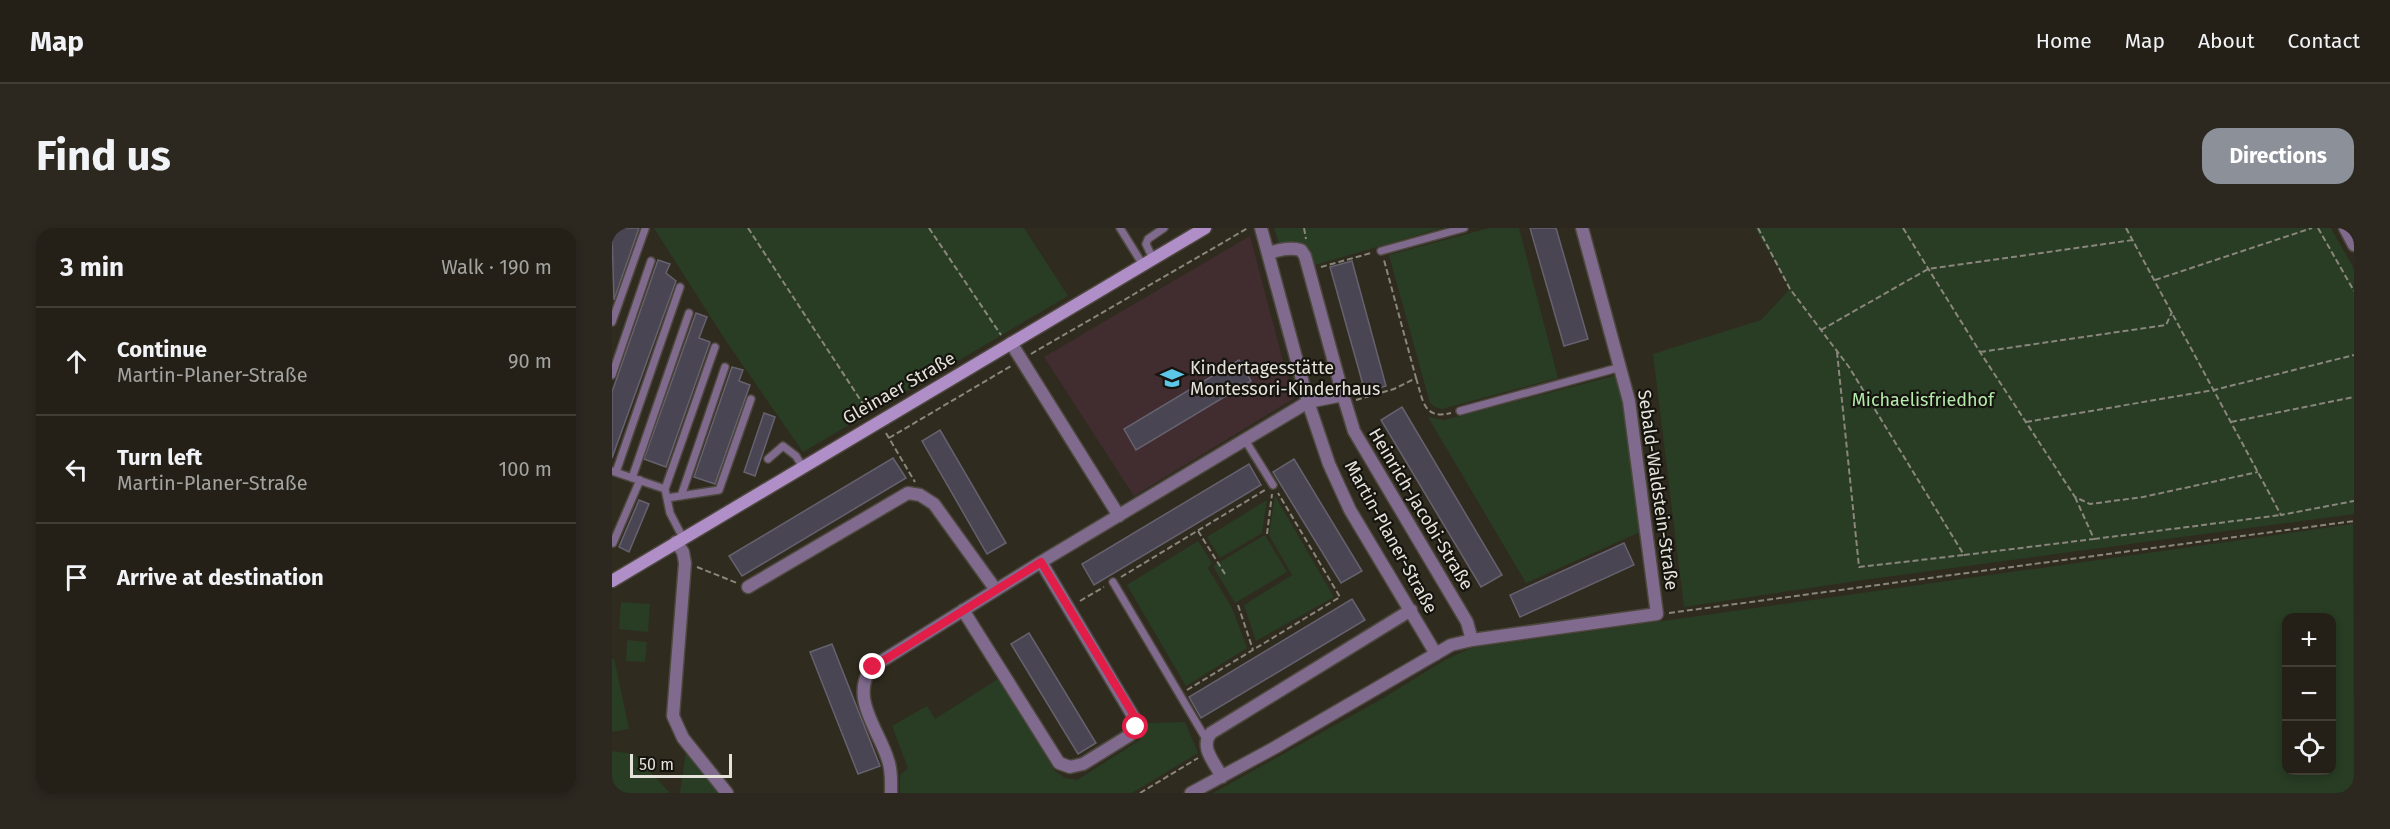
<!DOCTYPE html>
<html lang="en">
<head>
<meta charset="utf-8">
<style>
	:root { --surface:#242017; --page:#2c2820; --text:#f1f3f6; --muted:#a3a3a1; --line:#413e36; --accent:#8c9099 }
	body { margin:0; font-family:"Fira Sans",sans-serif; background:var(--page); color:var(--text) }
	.controls { position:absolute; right:18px; bottom:18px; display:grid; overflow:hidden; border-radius:12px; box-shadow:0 3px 9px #0003 }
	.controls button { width:54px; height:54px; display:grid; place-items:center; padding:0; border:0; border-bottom:2px solid var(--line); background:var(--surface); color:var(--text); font:30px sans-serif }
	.scale { position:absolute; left:18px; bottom:15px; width:102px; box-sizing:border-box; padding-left:6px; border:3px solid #e5e2db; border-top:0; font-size:16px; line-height:21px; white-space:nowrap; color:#e5e2db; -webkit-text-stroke:4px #16140e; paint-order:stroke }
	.stop { position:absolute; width:18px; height:18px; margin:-14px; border:4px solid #e11d48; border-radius:50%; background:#fff }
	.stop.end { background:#e11d48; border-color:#fff; box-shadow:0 2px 6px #0008 }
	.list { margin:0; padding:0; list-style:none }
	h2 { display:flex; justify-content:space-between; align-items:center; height:78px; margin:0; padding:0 24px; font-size:26px }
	h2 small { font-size:20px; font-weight:400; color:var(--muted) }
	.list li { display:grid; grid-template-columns:39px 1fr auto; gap:18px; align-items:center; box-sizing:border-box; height:108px; padding:0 24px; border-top:2px solid var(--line) }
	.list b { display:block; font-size:22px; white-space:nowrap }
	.list p { margin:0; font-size:20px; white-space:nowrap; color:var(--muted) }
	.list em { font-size:20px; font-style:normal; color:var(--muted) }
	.icon { flex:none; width:33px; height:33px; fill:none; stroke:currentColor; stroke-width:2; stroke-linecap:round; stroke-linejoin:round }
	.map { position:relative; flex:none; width:1742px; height:565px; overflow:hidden; border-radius:18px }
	header { display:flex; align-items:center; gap:36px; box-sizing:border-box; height:84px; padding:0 30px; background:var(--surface); border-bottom:2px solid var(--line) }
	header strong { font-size:28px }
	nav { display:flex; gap:33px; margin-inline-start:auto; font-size:21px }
	.intro { display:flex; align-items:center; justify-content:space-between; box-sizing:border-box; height:144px; padding:0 36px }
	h1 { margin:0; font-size:42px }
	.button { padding:15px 27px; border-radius:18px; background:var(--accent); color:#fff; font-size:21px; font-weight:700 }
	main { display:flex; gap:36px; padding:0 36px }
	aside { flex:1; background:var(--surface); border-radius:18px; box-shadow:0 3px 9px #0003 }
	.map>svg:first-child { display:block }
</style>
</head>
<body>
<header>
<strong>Map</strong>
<nav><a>Home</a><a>Map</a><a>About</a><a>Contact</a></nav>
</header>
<div class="intro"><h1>Find us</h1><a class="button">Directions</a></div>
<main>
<aside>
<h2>3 min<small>Walk · 190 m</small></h2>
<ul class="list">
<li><svg class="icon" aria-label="ahead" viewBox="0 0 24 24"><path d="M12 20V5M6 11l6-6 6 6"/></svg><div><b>Continue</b><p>Martin-Planer-Straße</p></div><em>90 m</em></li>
<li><svg class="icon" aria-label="left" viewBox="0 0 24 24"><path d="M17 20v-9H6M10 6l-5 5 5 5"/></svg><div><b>Turn left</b><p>Martin-Planer-Straße</p></div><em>100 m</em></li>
<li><svg class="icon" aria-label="arrive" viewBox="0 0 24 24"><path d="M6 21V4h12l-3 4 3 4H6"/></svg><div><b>Arrive at destination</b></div></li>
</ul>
</aside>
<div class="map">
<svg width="1742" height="565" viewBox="0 0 1742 565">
	<rect width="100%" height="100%" fill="#302b1f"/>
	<path fill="#412d30" d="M 638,8 L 681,171 L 522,268 L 432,129 Z"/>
	<path fill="#283d24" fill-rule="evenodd" d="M 42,0 L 412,0 L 456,68 L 191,224 L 114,113 Z
		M 662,0 L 830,0 L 703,37 C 695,19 686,14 667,16 Z
		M 877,0 L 907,0 L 946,150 L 830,181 L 823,179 L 818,175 L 777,27 Z
		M 1143,0 L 1719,0 L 1742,41 L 1742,286 L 1251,352 L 1072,379 L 1041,126 L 1149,92 L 1178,61 Z
		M 1006,147 L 1013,180 L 1028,304 L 914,355 L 816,189 L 832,192 Z
		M 663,268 L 722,369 L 644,413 L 632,377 L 680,347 L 657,307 Z
		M 655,272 L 650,305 L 608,330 L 595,309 Z
		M 1741,296 L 1742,565 L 601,565 L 768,472 L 833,432 L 859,420 ZM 1720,389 L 1720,542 L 1674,542 L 1674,389 Z
		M 653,307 L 675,344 L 623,375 L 601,338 Z
		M 586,313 L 600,335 L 596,340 L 620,380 L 635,420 L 574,458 L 515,357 Z
		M 9,374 L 38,376 L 36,404 L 7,401 Z
		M 15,412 L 35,414 L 33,434 L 14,433 Z
		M 2,430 L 17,501 L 0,504 L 0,431 Z
		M 386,451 L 443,543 L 453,550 L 465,552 L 528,512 L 530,500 L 537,495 L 573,494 L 586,525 L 520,565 L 288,565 L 288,547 L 296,540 L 280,498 L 315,478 L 323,491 Z
		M 0,523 L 22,526 L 58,565 L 0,565 Z
		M 74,523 L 108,565 L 68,565 Z"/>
	<path fill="#4a4552" stroke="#66616e" stroke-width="1.5" d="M 2,0 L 27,0 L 2,72 L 0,6 Z
		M 918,0 L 944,0 L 976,111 L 952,118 Z
		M 46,32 L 58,36 L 54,45 L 64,53 L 0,230 L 0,164 Z
		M 740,33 L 774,158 L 753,164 L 718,39 Z
		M 84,85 L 95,89 L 87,110 L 98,114 L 54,239 L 32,231 Z
		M 627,132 L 639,153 L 524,222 L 512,201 Z
		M 120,139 L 131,142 L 127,153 L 138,157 L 103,256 L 82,249 Z
		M 790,179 L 890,347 L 869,359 L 769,192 Z
		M 152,185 L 163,189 L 143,248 L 132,244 Z
		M 328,202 L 394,315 L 375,326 L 310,213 Z
		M 281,230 L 294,250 L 130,348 L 117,328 Z
		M 682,231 L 750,343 L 729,355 L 661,244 Z
		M 637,236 L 649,257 L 482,357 L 470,336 Z
		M 27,272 L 37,276 L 17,324 L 7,319 Z
		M 1012,315 L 1022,337 L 908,389 L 898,367 Z
		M 740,371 L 753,392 L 589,490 L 577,469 Z
		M 417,405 L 484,515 L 466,526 L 399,416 Z
		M 220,416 L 268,538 L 246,546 L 198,424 Z"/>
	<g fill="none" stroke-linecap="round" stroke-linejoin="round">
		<g stroke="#4d483d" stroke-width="10">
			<path id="lane" d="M 508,0 L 531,37
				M 769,23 L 852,0
				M 541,31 L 534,16 L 536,11 L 552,0
				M 0,94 L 33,1
				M 0,147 L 39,33
				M 848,183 L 1009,139
				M 633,212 L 661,257
				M 156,231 L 171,218 L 184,228 L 190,238
				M 0,243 L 53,261 L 58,285 L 71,310
				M 4,244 L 68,59
				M 20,250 L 77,85
				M 53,261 L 103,119
				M 69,268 L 113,139
				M 55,270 L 107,262 L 139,171
				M 1,315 L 28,252
				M 501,354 L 594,511"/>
		</g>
		<g stroke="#4d483d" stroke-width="15">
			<path id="street" d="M 649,0 L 696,174 L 717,236 L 738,282 L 824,426
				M 1733,0 L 1742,17
				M 656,25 C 668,22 677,19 689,22 L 693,28 L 731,167
				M 399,115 L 507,288
				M 64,314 L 71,324 L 73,335 L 61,488 L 71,510 L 115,565
				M 136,359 L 296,265 L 308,267 L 322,276 L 384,362
				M 351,382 L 447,535 L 458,539 L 471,536 L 518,507 L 523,499 L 524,493 L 429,334
				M 610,549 C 603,535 587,519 599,505 L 799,382
				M 279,565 C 279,554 280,543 276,532 C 267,502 237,469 260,439 L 429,334 L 696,174 L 731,167 L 742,203 L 855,394 L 860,412
				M 579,565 L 662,520 L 839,417 L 860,412 L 1045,386 L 1017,173 L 970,0"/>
		</g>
		<g stroke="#4d483d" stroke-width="15">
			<path id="secondary" d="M 0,353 L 593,0"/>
		</g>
		<path stroke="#8a867c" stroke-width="2" stroke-dasharray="6 3" stroke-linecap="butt" d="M 136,0 L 257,185
			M 317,0 L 389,107
			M 692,0 L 694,11
			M 1146,0 L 1178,61 L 1237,139 L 1352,327 L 1482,311 L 1463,269
			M 1291,0 L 1368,124 L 1463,269 L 1478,276 L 1531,269 L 1646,244
			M 1514,0 L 1669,287 L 1742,273
			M 1706,0 L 1742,63
			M 709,39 L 759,25
			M 1543,52 L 1700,0
			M 1209,102 L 1316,41 L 1521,12
			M 1225,124 L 1247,339 L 1352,327
			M 1368,124 L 1554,97 L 1560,84
			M 419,126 L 636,0
			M 804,150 C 811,172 811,192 839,185
			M 744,172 L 782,161 L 804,150 L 772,32
			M 1414,194 L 1602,162 L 1742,127
			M 1619,194 L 1742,169
			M 274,205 L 303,254
			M 277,210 L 399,138
			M 586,303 L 613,346
			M 655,306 L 660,266
			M 1482,311 L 1669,287
			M 85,339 L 125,355
			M 509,349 L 653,262
			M 468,373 L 492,359
			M 626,377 L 641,422
			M 1057,385 L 1742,293
			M 575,462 L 728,369 L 666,265
			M 528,565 L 586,530"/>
		<use href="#lane" stroke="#806b8f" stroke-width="7"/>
		<use href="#street" stroke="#806b8f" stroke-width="12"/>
		<use href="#secondary" stroke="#b08ec7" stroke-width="12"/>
	</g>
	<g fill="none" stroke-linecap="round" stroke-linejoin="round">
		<path stroke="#e11d48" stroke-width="8" d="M 261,439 L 429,334 L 521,486 L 524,493 L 524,499"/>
	</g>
	<defs>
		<g id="school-bare" transform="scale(1.8)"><path d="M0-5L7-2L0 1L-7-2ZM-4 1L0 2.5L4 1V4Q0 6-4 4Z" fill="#5dc7e8" stroke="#16140e" stroke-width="2.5" paint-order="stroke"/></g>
	</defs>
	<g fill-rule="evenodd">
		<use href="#school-bare" x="560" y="150"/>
	</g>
	<g text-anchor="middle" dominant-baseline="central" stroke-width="4.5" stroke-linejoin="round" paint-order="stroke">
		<g font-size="18" fill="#e5e2db" stroke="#16140e" text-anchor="start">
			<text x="578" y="140">Kindertagesstätte<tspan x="578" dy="21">Montessori-Kinderhaus</tspan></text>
		</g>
		<g font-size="18" fill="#e5e2db" stroke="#16140e">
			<text transform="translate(287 160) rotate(-30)">Gleinaer Straße</text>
			<text transform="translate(1046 262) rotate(82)">Sebald-Waldstein-Straße</text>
			<text transform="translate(809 281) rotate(59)">Heinrich-Jacobi-Straße</text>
			<text transform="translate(779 309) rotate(61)">Martin-Planer-Straße</text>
		</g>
		<g font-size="18" fill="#b3eaaa" stroke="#16140e">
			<text x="1311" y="172">Michaelisfriedhof</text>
		</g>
	</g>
</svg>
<div class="controls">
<button>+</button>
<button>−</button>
<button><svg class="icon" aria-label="locate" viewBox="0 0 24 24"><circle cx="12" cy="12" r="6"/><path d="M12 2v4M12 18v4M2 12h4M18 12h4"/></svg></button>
</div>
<div class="scale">50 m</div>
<div class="stop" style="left:524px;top:499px"></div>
<div class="stop end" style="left:261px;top:439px"></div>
</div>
</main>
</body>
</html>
